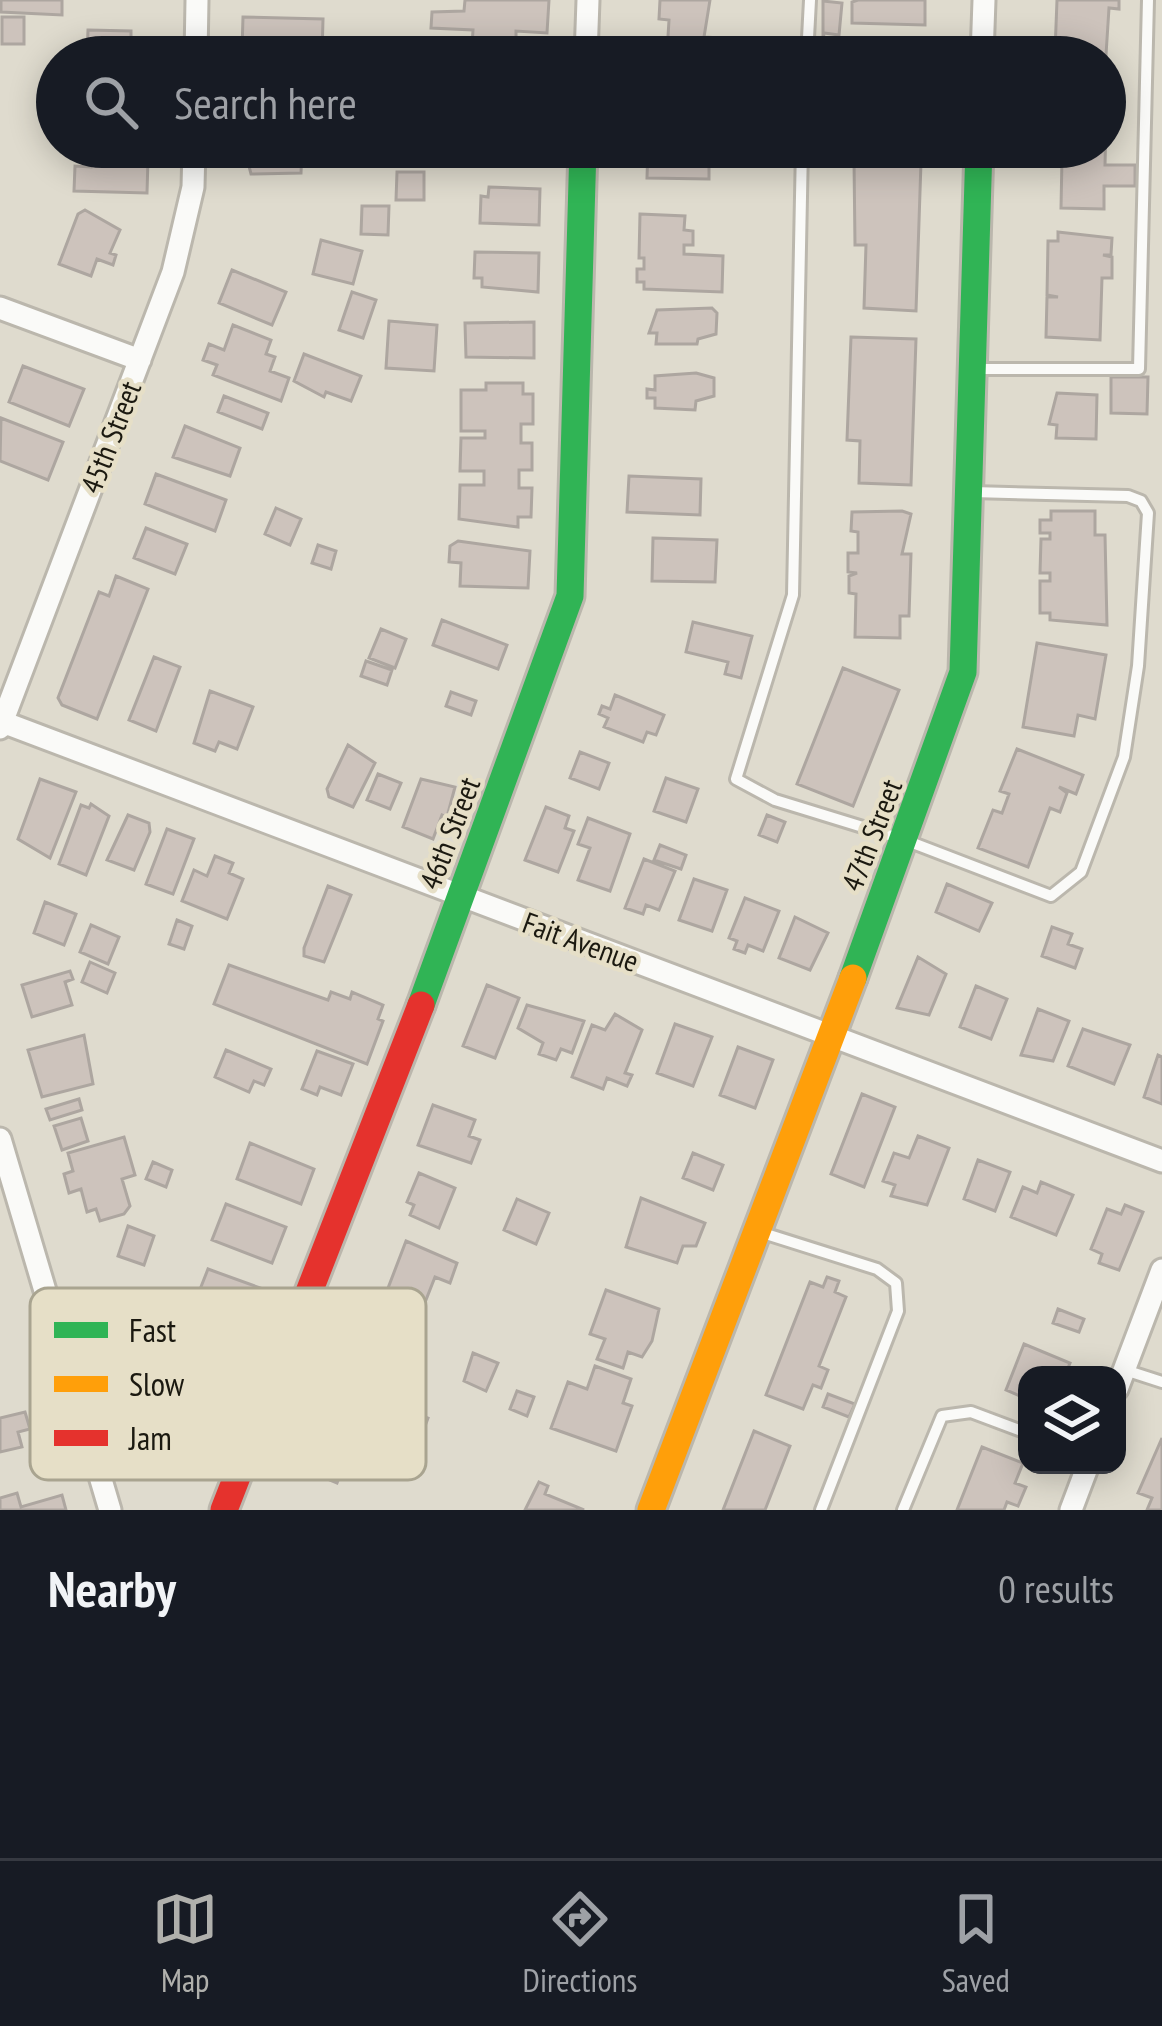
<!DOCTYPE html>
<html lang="en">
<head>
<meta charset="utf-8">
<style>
	:root { --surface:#171b24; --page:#20242c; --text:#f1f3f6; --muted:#9ea1a6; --line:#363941; --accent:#b0b0ac }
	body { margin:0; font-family:"PT Sans Narrow",sans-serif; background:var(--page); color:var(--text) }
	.controls { position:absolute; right:36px; bottom:36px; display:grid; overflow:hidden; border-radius:24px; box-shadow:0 6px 30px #0003 }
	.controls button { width:108px; height:108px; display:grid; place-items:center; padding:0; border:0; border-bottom:3px solid var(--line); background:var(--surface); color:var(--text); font:60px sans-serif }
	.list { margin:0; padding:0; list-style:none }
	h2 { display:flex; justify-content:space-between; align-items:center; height:156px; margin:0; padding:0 48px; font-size:51px }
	h2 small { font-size:39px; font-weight:400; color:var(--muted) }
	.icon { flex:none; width:66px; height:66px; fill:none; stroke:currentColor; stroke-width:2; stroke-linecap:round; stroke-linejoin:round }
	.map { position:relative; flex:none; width:1162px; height:1510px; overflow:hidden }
	.search { position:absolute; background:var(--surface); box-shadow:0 6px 30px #0003; left:36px; right:36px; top:36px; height:132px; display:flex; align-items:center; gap:30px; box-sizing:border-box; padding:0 42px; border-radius:66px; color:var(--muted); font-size:45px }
	.sheet { height:348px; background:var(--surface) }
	nav { display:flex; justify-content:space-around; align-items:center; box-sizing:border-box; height:168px; border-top:3px solid var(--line); background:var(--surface); font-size:33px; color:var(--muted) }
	nav a { display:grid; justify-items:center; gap:6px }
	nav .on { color:var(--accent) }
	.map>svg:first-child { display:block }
</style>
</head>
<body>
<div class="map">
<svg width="1162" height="1510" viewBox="0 0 1162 1510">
	<rect width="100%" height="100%" fill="#dfdbce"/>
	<path fill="#cdc3bc" stroke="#ada6a0" stroke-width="3" d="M 1,0 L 62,0 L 62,15 L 1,12 Z
		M 465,0 L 549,0 L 547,33 L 516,31 L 516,41 L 495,40 L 494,47 L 472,46 L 473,30 L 431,28 L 432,12 L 464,11 Z
		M 660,0 L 710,0 L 704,37 L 719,38 L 718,55 L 667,53 L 669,20 L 659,19 Z
		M 858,0 L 925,0 L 925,25 L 852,23 L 852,2 Z
		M 1057,0 L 1119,0 L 1119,9 L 1109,8 L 1106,55 L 1055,52 Z
		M 823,1 L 842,3 L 839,35 L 824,33 L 823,41 Z
		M 2,17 L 24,17 L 24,44 L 2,44 Z
		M 243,17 L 323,19 L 322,56 L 242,50 Z
		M 88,30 L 131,31 L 131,57 L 87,57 Z
		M 861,47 L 923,50 L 923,57 L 860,57 Z
		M 1107,80 L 1105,165 L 1135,165 L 1135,186 L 1104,186 L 1104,209 L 1061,208 L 1062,158 L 1052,158 L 1052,147 L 1105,147 Z
		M 244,147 L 302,148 L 301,173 L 251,174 Z
		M 467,147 L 524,147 L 523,160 L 467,160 Z
		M 648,147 L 709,147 L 709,179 L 647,178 Z
		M 91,155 L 148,159 L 147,193 L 74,191 L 75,166 L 91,167 Z
		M 854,160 L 921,162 L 916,311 L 864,308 L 866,245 L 855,245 Z
		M 397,172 L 424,172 L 424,200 L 396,200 Z
		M 489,187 L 540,189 L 539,225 L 480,223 L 481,196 L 488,197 Z
		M 362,206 L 389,206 L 388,235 L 361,234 Z
		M 85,210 L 120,230 L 110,253 L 116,255 L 113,265 L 97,259 L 91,276 L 59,264 L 78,214 Z
		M 640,214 L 685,216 L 684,230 L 693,231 L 693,245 L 684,245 L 684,254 L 723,256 L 722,292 L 644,289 L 644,282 L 637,282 L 637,269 L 644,269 L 644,258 L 639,258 Z
		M 1058,232 L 1112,238 L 1111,255 L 1103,255 L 1112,257 L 1112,278 L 1102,278 L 1100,340 L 1046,337 L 1047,297 L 1058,297 L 1047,295 L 1048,241 L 1058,241 Z
		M 321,240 L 362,251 L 353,284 L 313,274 Z
		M 475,252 L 539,253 L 538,292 L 482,287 L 482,278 L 474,278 Z
		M 232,270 L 286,292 L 272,325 L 219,303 Z
		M 352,292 L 376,300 L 363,338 L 339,330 Z
		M 712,308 L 717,313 L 716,334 L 698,339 L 697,344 L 656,344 L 657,333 L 649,333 L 657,310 Z
		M 389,321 L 437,325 L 434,371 L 386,368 Z
		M 534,322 L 534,358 L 466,357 L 465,323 Z
		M 233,325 L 271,340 L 266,354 L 275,357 L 270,371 L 289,378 L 281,401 L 213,375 L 217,365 L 203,360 L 209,344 L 224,350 Z
		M 851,337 L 916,339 L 911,485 L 859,483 L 860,441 L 847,440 Z
		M 304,354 L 361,376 L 351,401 L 326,392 L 324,397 L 294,381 Z
		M 23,366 L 84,389 L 69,426 L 9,402 Z
		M 696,373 L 714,378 L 714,396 L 696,401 L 695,410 L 655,408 L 655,398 L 647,398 L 647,389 L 655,390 L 655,376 Z
		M 1111,377 L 1148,377 L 1147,414 L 1111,413 Z
		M 486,383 L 523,383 L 523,394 L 533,394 L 533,424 L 521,424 L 521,443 L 532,443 L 532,470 L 519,470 L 519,488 L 532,488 L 531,517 L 518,517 L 518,527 L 459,519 L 460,485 L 484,485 L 484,471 L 460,471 L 461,438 L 485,438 L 485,431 L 461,431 L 461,390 L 486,390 Z
		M 1057,393 L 1097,395 L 1096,439 L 1056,438 L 1057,425 L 1049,424 Z
		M 224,396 L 268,413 L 262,429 L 218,412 Z
		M 1,418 L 63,442 L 48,480 L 0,461 Z
		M 185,426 L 240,448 L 230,476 L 173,457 Z
		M 156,474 L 226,500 L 215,531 L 145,504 Z
		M 629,476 L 701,479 L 700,515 L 627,512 Z
		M 276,508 L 301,519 L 290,545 L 265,534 Z
		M 902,511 L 911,514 L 902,554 L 911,554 L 909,616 L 900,616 L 900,638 L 855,637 L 856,594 L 849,593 L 849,576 L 857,573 L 848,572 L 848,553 L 858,553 L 858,532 L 851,531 L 852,512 Z
		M 1051,511 L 1095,511 L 1095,535 L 1105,535 L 1107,625 L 1050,620 L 1050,613 L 1040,613 L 1040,581 L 1050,581 L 1050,573 L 1040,573 L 1041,539 L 1050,539 L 1050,533 L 1040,533 L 1040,520 L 1051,520 Z
		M 146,528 L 187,544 L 175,574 L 134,558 Z
		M 653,538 L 717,540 L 715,582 L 652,581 Z
		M 458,541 L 530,551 L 528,588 L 460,586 L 461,563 L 449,562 L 450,546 Z
		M 318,545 L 336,551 L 331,569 L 312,563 Z
		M 116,576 L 148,589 L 97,719 L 62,705 L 58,698 L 99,592 L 109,596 Z
		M 442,620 L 507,645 L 498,669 L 433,645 Z
		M 693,622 L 752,636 L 741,678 L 725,674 L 728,662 L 686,652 Z
		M 381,629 L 406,639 L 395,668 L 369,658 Z
		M 1037,643 L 1106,655 L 1095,719 L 1078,715 L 1074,736 L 1023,727 Z
		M 154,657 L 180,667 L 156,731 L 129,720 Z
		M 366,661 L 392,670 L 387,685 L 361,676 Z
		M 843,668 L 899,690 L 853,806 L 797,784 Z
		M 210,691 L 253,707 L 237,749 L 219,742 L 215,751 L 194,743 Z
		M 451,692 L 476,701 L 471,715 L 446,706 Z
		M 615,695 L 664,715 L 656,735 L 647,732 L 643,742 L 604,727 L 608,718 L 599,714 L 602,706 L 610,709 Z
		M 348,745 L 375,763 L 353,807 L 329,797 L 327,789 Z
		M 1017,749 L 1083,775 L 1076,794 L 1059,787 L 1067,793 L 1060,812 L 1050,808 L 1028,867 L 978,848 L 993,810 L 1002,813 L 1009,794 L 1000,791 Z
		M 580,752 L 609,763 L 599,789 L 570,778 Z
		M 378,774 L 401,783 L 390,809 L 367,800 Z
		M 666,778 L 698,789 L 686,822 L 654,811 Z
		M 40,779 L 76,792 L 50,858 L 18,839 Z
		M 421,779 L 455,787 L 447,817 L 442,815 L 433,839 L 403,827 Z
		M 91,804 L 109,816 L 86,875 L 59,864 L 81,805 L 89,808 Z
		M 546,807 L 569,816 L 565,828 L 574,831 L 558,872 L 525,860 Z
		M 128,815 L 149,823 L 150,832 L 134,870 L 107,860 Z
		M 767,815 L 785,822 L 777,842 L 759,835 Z
		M 588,818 L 630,834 L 610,891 L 578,880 L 590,848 L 578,844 Z
		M 167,829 L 194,839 L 173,894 L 146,884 Z
		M 660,845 L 686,855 L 681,869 L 654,860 Z
		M 215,856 L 233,863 L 229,873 L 243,879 L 227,919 L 182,901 L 194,870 L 207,876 Z
		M 644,859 L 675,871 L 659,910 L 646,905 L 643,914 L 625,908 Z
		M 694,879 L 727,890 L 712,931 L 679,920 Z
		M 947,884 L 992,903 L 979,931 L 936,912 Z
		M 328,886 L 351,895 L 324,962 L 304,956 L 304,948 Z
		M 745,898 L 779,911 L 763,951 L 748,945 L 745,953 L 734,949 L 737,941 L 729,938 Z
		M 45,902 L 76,914 L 64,945 L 34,933 Z
		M 795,917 L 828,933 L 810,970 L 779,958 Z
		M 177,920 L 192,926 L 184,949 L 169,944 Z
		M 91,925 L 119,937 L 108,964 L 80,952 Z
		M 1052,927 L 1072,934 L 1068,944 L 1082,949 L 1075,968 L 1042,956 Z
		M 918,957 L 946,974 L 929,1015 L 897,1008 Z
		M 90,962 L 115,973 L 107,993 L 82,982 Z
		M 229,965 L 328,1000 L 331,992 L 350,999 L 352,992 L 383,1005 L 378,1019 L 383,1021 L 367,1064 L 214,1004 Z
		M 70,971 L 73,979 L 65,982 L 72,1005 L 32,1017 L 22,985 Z
		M 487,985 L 519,998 L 495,1058 L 463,1046 Z
		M 976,986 L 1007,999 L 991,1039 L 960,1027 Z
		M 527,1005 L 584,1021 L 572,1053 L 561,1049 L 556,1060 L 539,1054 L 543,1043 L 518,1028 Z
		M 1038,1009 L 1069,1021 L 1053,1061 L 1021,1055 Z
		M 615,1014 L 642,1030 L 625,1073 L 632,1075 L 627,1086 L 607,1078 L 603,1089 L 572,1077 L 592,1025 L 605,1030 Z
		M 675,1024 L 712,1037 L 693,1086 L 657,1073 Z
		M 1083,1029 L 1130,1045 L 1114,1084 L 1068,1066 Z
		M 84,1035 L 93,1084 L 42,1097 L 28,1050 Z
		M 738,1047 L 773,1060 L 755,1108 L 720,1095 Z
		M 226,1050 L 271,1069 L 264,1085 L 254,1081 L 249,1092 L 215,1077 Z
		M 317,1051 L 353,1064 L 341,1095 L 320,1087 L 317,1095 L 302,1089 Z
		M 1158,1055 L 1162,1057 L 1162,1104 L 1144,1097 Z
		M 862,1094 L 895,1107 L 864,1187 L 831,1174 Z
		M 79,1099 L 82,1110 L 50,1120 L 46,1109 Z
		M 433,1105 L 475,1120 L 469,1136 L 480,1140 L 471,1163 L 418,1145 Z
		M 81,1118 L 88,1141 L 62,1150 L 54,1126 Z
		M 918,1136 L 949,1148 L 927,1205 L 891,1196 L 895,1185 L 883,1181 L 894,1153 L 909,1158 Z
		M 124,1137 L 135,1175 L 122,1179 L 130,1206 L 124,1214 L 100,1221 L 96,1209 L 87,1212 L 81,1189 L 69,1193 L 64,1174 L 73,1171 L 68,1153 Z
		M 250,1143 L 314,1169 L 301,1204 L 237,1179 Z
		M 693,1153 L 723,1165 L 713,1190 L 683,1178 Z
		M 978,1160 L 1010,1172 L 995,1211 L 964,1199 Z
		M 153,1162 L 172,1170 L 166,1187 L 146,1179 Z
		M 419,1173 L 455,1188 L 439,1228 L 410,1215 L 414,1205 L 407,1202 Z
		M 1041,1182 L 1073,1195 L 1056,1235 L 1011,1217 L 1023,1187 L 1037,1193 Z
		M 641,1198 L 705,1223 L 696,1246 L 683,1246 L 677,1263 L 626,1247 Z
		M 517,1199 L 549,1213 L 536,1244 L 504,1230 Z
		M 226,1204 L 286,1227 L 272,1263 L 212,1240 Z
		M 1125,1205 L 1143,1212 L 1119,1270 L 1099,1263 L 1102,1254 L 1091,1249 L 1107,1209 L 1121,1214 Z
		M 128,1226 L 154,1236 L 144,1265 L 118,1256 Z
		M 406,1241 L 457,1263 L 450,1283 L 435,1277 L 422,1310 L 385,1296 Z
		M 208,1269 L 263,1289 L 251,1322 L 195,1302 Z
		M 827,1277 L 839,1281 L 835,1292 L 846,1297 L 819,1366 L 828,1370 L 821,1388 L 813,1385 L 803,1409 L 766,1395 L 810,1282 L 823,1287 Z
		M 606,1290 L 659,1309 L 652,1341 L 642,1357 L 628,1352 L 623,1368 L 597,1359 L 605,1339 L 590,1334 Z
		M 1058,1309 L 1084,1319 L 1079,1332 L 1053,1323 Z
		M 1024,1344 L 1070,1363 L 1065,1375 L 1027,1375 L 1027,1399 L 1006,1390 Z
		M 473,1353 L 498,1363 L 486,1391 L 464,1381 Z
		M 595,1366 L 631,1379 L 623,1403 L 632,1406 L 616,1451 L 551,1428 L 568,1382 L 587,1389 Z
		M 517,1391 L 534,1397 L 527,1416 L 510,1409 Z
		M 828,1394 L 855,1404 L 849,1417 L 823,1407 Z
		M 407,1410 L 428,1418 L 422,1434 L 401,1426 Z
		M 25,1412 L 30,1429 L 18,1432 L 22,1447 L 0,1452 L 0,1418 Z
		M 323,1415 L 358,1430 L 337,1483 L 301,1468 Z
		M 754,1431 L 790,1446 L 765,1510 L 723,1510 Z
		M 1162,1438 L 1162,1510 L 1147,1510 L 1152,1498 L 1138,1493 Z
		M 982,1447 L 1023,1463 L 1015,1483 L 1026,1487 L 1018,1506 L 1007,1502 L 1004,1510 L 957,1510 Z
		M 539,1482 L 548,1486 L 545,1494 L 584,1510 L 525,1510 Z
		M 17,1493 L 21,1507 L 62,1495 L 66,1510 L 0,1510 L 0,1498 Z"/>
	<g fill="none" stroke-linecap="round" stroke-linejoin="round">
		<g stroke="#bbb7ad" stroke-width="16">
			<path id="lane" d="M 807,57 L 810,0
				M 802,147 L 793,595 L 736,779 L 775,800 L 905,840 L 1051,896 L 1081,872 L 1124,757 L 1138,666 L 1148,513 L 1141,501 L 1128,496 L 972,492
				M 978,369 L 1139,369 L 1148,0
				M 760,1232 L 877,1269 L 896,1283 L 898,1311 L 821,1510
				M 1125,1370 L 1162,1382
				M 903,1510 L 942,1416 L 971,1412 L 1027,1433"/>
		</g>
		<g stroke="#bbb7ad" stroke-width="27">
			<path id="street" d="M 196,57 L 197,0
				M 586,57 L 588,0
				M 982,57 L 984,0
				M 0,308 L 140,360
				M 0,721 L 1162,1161
				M 0,728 L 173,272 L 193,187 L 194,147
				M 0,1139 L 110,1510
				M 1117,1389 L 1162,1270
				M 1071,1510 L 1088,1465"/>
		</g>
		<g stroke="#bbb7ad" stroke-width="33">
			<path id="fast" d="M 853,978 L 963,672 L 979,147
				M 421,1005 L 570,596 L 583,147"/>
		</g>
		<g stroke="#bbb7ad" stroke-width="33">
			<path id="slow" d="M 651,1510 L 853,978"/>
		</g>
		<g stroke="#bbb7ad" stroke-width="33">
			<path id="jam" d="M 224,1510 L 421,1005"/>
		</g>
		<use href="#lane" stroke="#fafaf8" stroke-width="10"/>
		<use href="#street" stroke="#fafaf8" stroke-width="21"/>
		<use href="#fast" stroke="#30b455" stroke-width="27"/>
		<use href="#slow" stroke="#ff9f0a" stroke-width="27"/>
		<use href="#jam" stroke="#e5322d" stroke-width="27"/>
	</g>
	<g text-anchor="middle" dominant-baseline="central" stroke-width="9" stroke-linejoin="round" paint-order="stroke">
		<g font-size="30" fill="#1b1910" stroke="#e6dfc7">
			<text transform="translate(110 437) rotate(-69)">45th Street</text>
			<text transform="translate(449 833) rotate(-69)">46th Street</text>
			<text transform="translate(871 835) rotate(-69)">47th Street</text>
			<text transform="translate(581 941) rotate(20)">Fait Avenue</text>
		</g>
	</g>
	<rect x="30" y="1288" width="396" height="192" rx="18" fill="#e6dfc7" stroke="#a9a490" stroke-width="3"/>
	<rect x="54" y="1322" width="54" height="16" fill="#30b455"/>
	<rect x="54" y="1376" width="54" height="16" fill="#ff9f0a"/>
	<rect x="54" y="1430" width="54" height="16" fill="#e5322d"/>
	<g font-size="33" fill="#1b1910">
		<text x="129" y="1342">Fast</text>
		<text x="129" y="1396">Slow</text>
		<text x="129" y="1450">Jam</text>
	</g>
</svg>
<div class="controls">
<button><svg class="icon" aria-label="layers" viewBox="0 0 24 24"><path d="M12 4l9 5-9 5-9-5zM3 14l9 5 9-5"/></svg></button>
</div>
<div class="search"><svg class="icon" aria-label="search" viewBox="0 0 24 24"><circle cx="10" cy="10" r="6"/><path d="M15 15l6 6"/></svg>Search here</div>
</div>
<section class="sheet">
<h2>Nearby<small>0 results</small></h2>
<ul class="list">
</ul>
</section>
<nav>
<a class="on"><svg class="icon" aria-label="map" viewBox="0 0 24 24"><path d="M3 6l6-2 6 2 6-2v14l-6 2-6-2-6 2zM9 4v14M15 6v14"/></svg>Map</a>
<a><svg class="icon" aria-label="directions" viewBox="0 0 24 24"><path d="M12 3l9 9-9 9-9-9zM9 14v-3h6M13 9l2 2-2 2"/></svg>Directions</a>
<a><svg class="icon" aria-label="saved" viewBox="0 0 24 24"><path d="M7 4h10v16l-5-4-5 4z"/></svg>Saved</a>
</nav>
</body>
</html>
